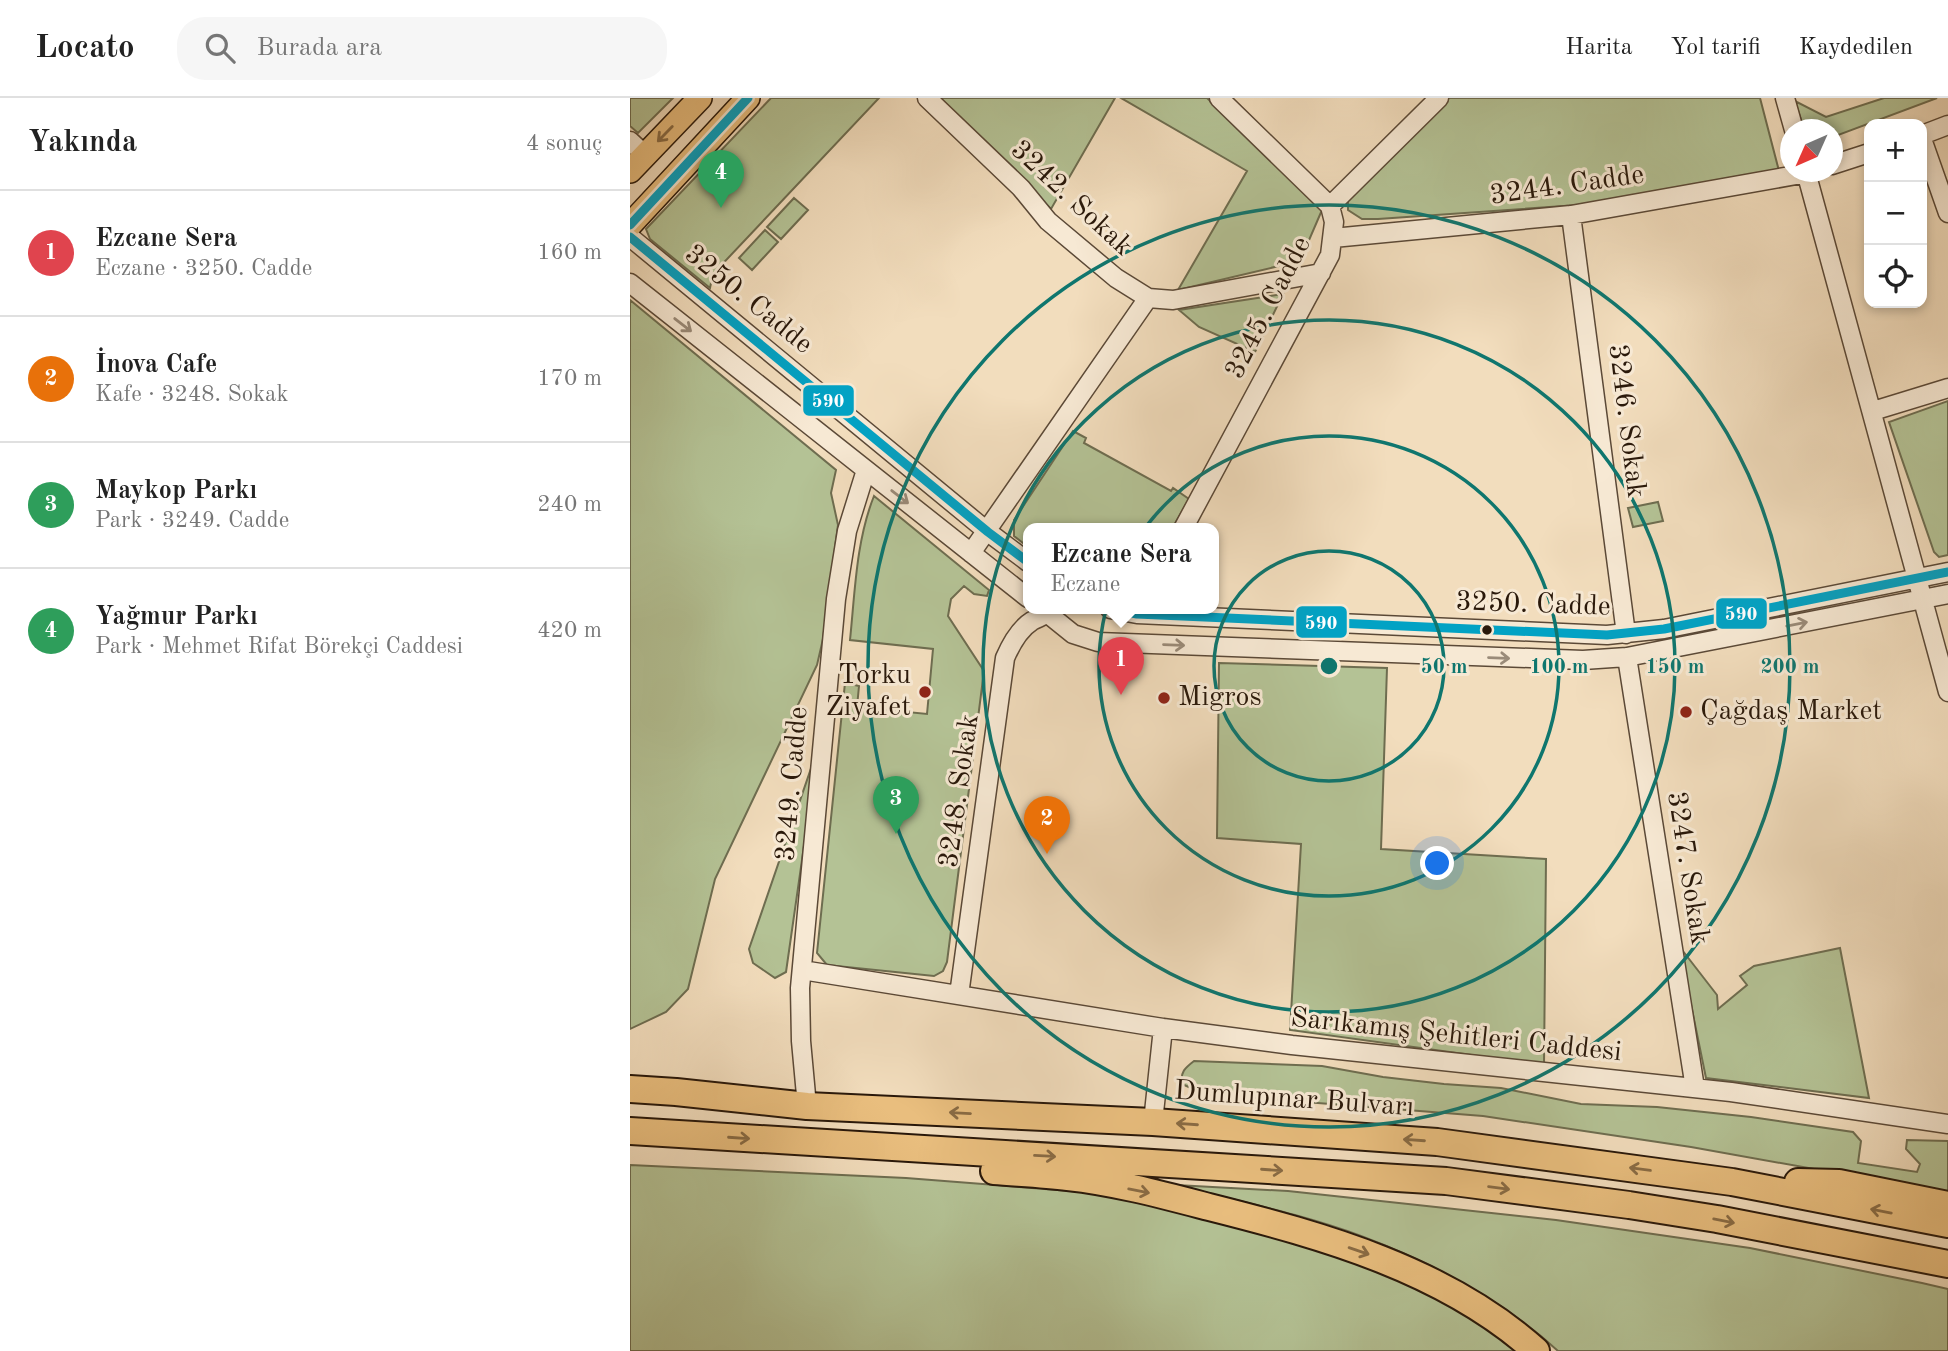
<!DOCTYPE html>
<html lang="tr">
<head>
<meta charset="utf-8">
<style>
	:root { --surface:#fff; --page:#f6f6f6; --text:#222; --muted:#767676; --line:#e0e0e0; --accent:#7c3aed }
	body { margin:0; font-family:"Old Standard TT",serif; background:var(--page); color:var(--text) }
	.controls { position:absolute; right:21px; top:21px; display:grid; overflow:hidden; border-radius:14px; box-shadow:0 4px 10px #0003 }
	.controls button { width:63px; height:63px; display:grid; place-items:center; padding:0; border:0; border-bottom:2px solid var(--line); background:var(--surface); color:var(--text); font:35px sans-serif }
	.compass { position:absolute; left:1150px; top:21px; width:63px; height:63px; border-radius:50%; background:var(--surface); box-shadow:0 4px 10px #0003; rotate:225deg }
	.you { position:absolute; left:808px; top:766px; width:24px; height:24px; margin:-18px; border:5px solid #fff; border-radius:50%; background:#1a73e8; box-shadow:0 0 0 10px #1a73e833 }
	.badge { display:grid; place-items:center; width:46px; height:46px; border-radius:50%; background:var(--accent); color:#fff; font-size:23px; font-weight:700 }
	.pin { position:absolute; translate:-50% -58px; filter:drop-shadow(0 2px 4px #0008) }
	.pin::after { content:''; position:absolute; top:37px; width:24px; height:21px; background:inherit; clip-path:polygon(0 0,100% 0,50% 100%) }
	.popup { position:absolute; left:393px; top:425px; width:196px; height:91px; box-sizing:border-box; display:grid; place-content:center; border-radius:14px; background:var(--surface); filter:drop-shadow(0 2px 5px #0005); font-size:23px; white-space:nowrap; color:var(--muted) }
	.popup b { font-size:26px; color:var(--text) }
	.popup::after { content:''; position:absolute; left:50%; top:100%; margin-left:-14px; border:14px solid transparent; border-top-color:var(--surface) }
	.list { margin:0; padding:0; list-style:none }
	h2 { display:flex; justify-content:space-between; align-items:center; height:91px; margin:0; padding:0 28px; font-size:30px }
	h2 small { font-size:23px; font-weight:400; color:var(--muted) }
	.list li { display:grid; grid-template-columns:46px 1fr auto; gap:21px; align-items:center; box-sizing:border-box; height:126px; padding:0 28px; border-top:2px solid var(--line) }
	.list b { display:block; font-size:26px; white-space:nowrap }
	.list p { margin:0; font-size:23px; white-space:nowrap; color:var(--muted) }
	.list em { font-size:23px; font-style:normal; color:var(--muted) }
	.icon { flex:none; width:38px; height:38px; fill:none; stroke:currentColor; stroke-width:2; stroke-linecap:round; stroke-linejoin:round }
	.map { position:relative; flex:none; width:1318px; height:1253px; overflow:hidden }
	header { display:flex; align-items:center; gap:42px; box-sizing:border-box; height:98px; padding:0 35px; background:var(--surface); border-bottom:2px solid var(--line) }
	header strong { font-size:33px }
	nav { display:flex; gap:38px; margin-inline-start:auto; font-size:24px }
	.search { width:490px; height:63px; background:var(--page); display:flex; align-items:center; gap:18px; box-sizing:border-box; padding:0 24px; border-radius:28px; color:var(--muted); font-size:26px }
	main { display:flex }
	aside { flex:1; background:var(--surface) }
	.map>svg:first-child { display:block }
</style>
</head>
<body>
<header>
<strong>Locato</strong>
<div class="search"><svg class="icon" aria-label="search" viewBox="0 0 24 24"><circle cx="10" cy="10" r="6"/><path d="M15 15l6 6"/></svg>Burada ara</div>
<nav><a>Harita</a><a>Yol tarifi</a><a>Kaydedilen</a></nav>
</header>
<main>
<aside>
<h2>Yakında<small>4 sonuç</small></h2>
<ul class="list">
<li><span class="badge" style="background:#e0444e">1</span><div><b>Ezcane Sera</b><p>Eczane · 3250. Cadde</p></div><em>160 m</em></li>
<li><span class="badge" style="background:#e8710a">2</span><div><b>İnova Cafe</b><p>Kafe · 3248. Sokak</p></div><em>170 m</em></li>
<li><span class="badge" style="background:#2e9e5b">3</span><div><b>Maykop Parkı</b><p>Park · 3249. Cadde</p></div><em>240 m</em></li>
<li><span class="badge" style="background:#2e9e5b">4</span><div><b>Yağmur Parkı</b><p>Park · Mehmet Rifat Börekçi Caddesi</p></div><em>420 m</em></li>
</ul>
</aside>
<div class="map">
<svg width="1318" height="1253" viewBox="0 0 1318 1253">
	<rect width="100%" height="100%" fill="#f2ddbd"/>
	<filter id="stains"><feTurbulence type="fractalNoise" baseFrequency=".00286" numOctaves="4"/><feColorMatrix values="0 0 0 0 .2 0 0 0 0 .09 0 0 0 0 .02 0 0 0 .5 -.17"/></filter>
	<radialGradient id="worn" r=".72"><stop offset=".6" stop-color="#630" stop-opacity="0"/><stop offset="1" stop-color="#630" stop-opacity=".3"/></radialGradient>
	<path fill="#b4c295" stroke="#6e6d50" stroke-width="2" d="M 0,0 L 43,0 L 8,35 L 0,28 Z
		M 141,0 L 249,0 L 83,176 L 80,190 L 20,141 L 16,131 Z
		M 309,0 L 485,0 L 421,111 Z
		M 491,0 L 577,0 L 688,105 L 692,112 L 670,163 L 548,192 L 617,73 Z
		M 819,0 L 1130,0 L 1149,73 L 948,107 L 748,121 L 732,121 L 718,112 L 718,100 Z
		M 1254,0 L 1307,0 L 1203,39 L 1202,32 L 1174,31 L 1165,3 L 1196,19 Z
		M 164,100 L 178,112 L 151,141 L 137,129 Z
		M 135,132 L 148,144 L 122,172 L 109,160 Z
		M 653,196 L 625,254 L 569,229 L 549,212 Z
		M 0,202 L 206,372 L 201,395 L 208,427 L 193,541 L 187,567 L 85,781 L 58,891 L 36,914 L 0,931 Z
		M 1318,303 L 1318,457 L 1309,459 L 1304,454 L 1259,324 Z
		M 443,333 L 456,340 L 454,345 L 541,393 L 543,390 L 559,401 L 542,431 L 398,431 L 398,449 L 384,438 L 384,422 Z
		M 244,398 L 359,492 L 357,498 L 344,496 L 334,488 L 321,501 L 318,518 L 354,573 L 317,864 L 313,873 L 304,878 L 197,867 L 187,855 L 215,585 L 229,588 L 227,609 L 297,616 L 303,551 L 220,542 C 225,494 226,443 244,398 Z
		M 1028,404 L 1033,423 L 1003,429 L 998,410 Z
		M 589,565 L 757,570 L 751,751 L 916,761 L 914,967 L 660,932 L 671,746 L 587,740 Z
		M 188,650 L 156,874 L 145,880 L 123,865 L 119,851 Z
		M 1049,848 L 1087,897 L 1088,911 L 1117,887 L 1110,878 L 1124,868 L 1210,850 L 1239,1000 L 1076,980 Z
		M 564,963 L 692,968 L 753,979 L 814,986 L 871,990 L 951,1006 L 1027,1009 L 1121,1019 L 1223,1034 L 1231,1043 L 1228,1065 L 1287,1074 L 1290,1066 L 1276,1051 L 1277,1042 L 1318,1043 L 1318,1095 L 1061,1049 L 853,1018 L 574,996 L 552,986 C 550,974 555,970 564,963 Z
		M 0,1067 L 276,1080 L 478,1096 L 599,1122 L 743,1170 L 788,1190 L 853,1226 L 889,1253 L 0,1253 Z
		M 546,1087 L 658,1093 L 926,1122 L 1120,1150 L 1292,1185 L 1318,1191 L 1318,1253 L 928,1253 C 872,1202 803,1165 731,1138 C 672,1116 607,1103 546,1087 Z"/>
	<g fill="none" stroke-linecap="round" stroke-linejoin="round">
		<g stroke="#5b4937" stroke-width="21">
			<path id="minor" d="M 297,0 L 391,90 L 418,123 L 486,180 L 518,200 L 543,202 L 691,175
				M 589,0 L 700,108
				M 1155,0 L 1164,32
				M 1292,37 L 1318,27
				M 1292,41 L 1318,115
				M 0,43 L 15,57
				M 1202,67 L 1239,55
				M 1176,74 L 1318,594
				M 941,117 L 996,536
				M 0,139 L 358,434 L 398,464
				M 703,140 L 941,117 L 1183,74
				M 0,185 L 398,500
				M 1243,313 L 1318,290
				M 553,431 L 700,157 L 704,124 L 700,108 L 809,0
				M 341,455 L 518,200
				M 412,511 L 443,536 L 468,544 L 953,562 L 997,559 L 1318,496
				M 480,511 L 507,516 L 977,537 L 1034,531 L 1318,474
				M 997,559 L 1065,990
				M 172,872 L 533,930 L 662,947 L 1101,994 L 1318,1026
				M 329,897 L 375,560 C 381,546 389,531 402,523 C 409,519 416,518 422,511
				M 177,1008 L 171,943 L 170,890 L 206,501 L 217,433 L 236,372
				M 523,1024 L 533,930"/>
		</g>
		<g stroke="#29180a" stroke-width="26">
			<path id="major" d="M 0,73 L 70,0
				M 0,127 L 118,0"/>
		</g>
		<g stroke="#29180a" stroke-width="30">
			<path id="highway" d="M 0,991 L 46,994 L 177,1008 L 523,1024 L 807,1044 L 1102,1084 L 1318,1126
				M 0,1033 L 816,1083 L 999,1107 L 1087,1121 L 1318,1166
				M 364,1073 C 389,1075 414,1076 438,1079 C 485,1084 533,1097 579,1109 C 694,1138 816,1172 906,1253
				M 1168,1084 L 1209,1085 L 1318,1107"/>
		</g>
		<use href="#minor" stroke="#f7e9d4" stroke-width="18"/>
		<use href="#major" stroke="#e9be7e" stroke-width="23"/>
		<use href="#highway" stroke="#e9be7e" stroke-width="26"/>
		<g stroke="#f7e9d4" stroke-width="14">
			<path id="bus-1" d="M 0,127 L 118,0
				M 0,139 L 358,434 L 398,464
				M 481,511 L 507,516 L 977,537 L 1034,531 L 1318,474"/>
		</g>
		<use href="#bus-1" stroke="#02a2c4" stroke-width="9"/>
	</g>
	<defs><path id="oneway-shaft" d="M-6 0H5M1.5-3L5.5 0L1.5 3" fill="none" stroke-width="1.6" stroke-linecap="round" stroke-linejoin="round" transform="scale(1.75)"/></defs>
	<g stroke="#896b44">
		<use href="#oneway-shaft" transform="translate(35 36) rotate(134)"/>
		<use href="#oneway-shaft" transform="translate(330 1015) rotate(-177)"/>
		<use href="#oneway-shaft" transform="translate(557 1026) rotate(-176)"/>
		<use href="#oneway-shaft" transform="translate(109 1040) rotate(4)"/>
		<use href="#oneway-shaft" transform="translate(784 1042) rotate(-176)"/>
		<use href="#oneway-shaft" transform="translate(415 1058) rotate(3)"/>
		<use href="#oneway-shaft" transform="translate(1010 1071) rotate(-172)"/>
		<use href="#oneway-shaft" transform="translate(642 1072) rotate(4)"/>
		<use href="#oneway-shaft" transform="translate(869 1090) rotate(7)"/>
		<use href="#oneway-shaft" transform="translate(509 1093) rotate(11)"/>
		<use href="#oneway-shaft" transform="translate(1251 1113) rotate(-169)"/>
		<use href="#oneway-shaft" transform="translate(1094 1123) rotate(11)"/>
		<use href="#oneway-shaft" transform="translate(729 1153) rotate(19)"/>
	</g>
	<g stroke="#9a8b79">
		<use href="#oneway-shaft" transform="translate(53 227) rotate(38)"/>
		<use href="#oneway-shaft" transform="translate(270 399) rotate(38)"/>
		<use href="#oneway-shaft" transform="translate(1167 526) rotate(-11)"/>
		<use href="#oneway-shaft" transform="translate(544 547) rotate(2)"/>
		<use href="#oneway-shaft" transform="translate(869 560) rotate(2)"/>
	</g>
	<g fill="none" stroke="#0f766e" stroke-width="3.5">
		<circle cx="699" cy="568" r="115"/>
		<circle cx="699" cy="568" r="230"/>
		<circle cx="699" cy="568" r="346"/>
		<circle cx="699" cy="568" r="461"/>
	</g>
	<circle fill="#29180a" stroke="#f7e9d4" stroke-width="2.5" cx="857" cy="532" r="6"/>
	<g fill="#8f2418" stroke="#f7e9d4" stroke-width="2.5">
		<circle cx="295" cy="594" r="7"/>
		<circle cx="534" cy="600" r="7"/>
		<circle cx="1056" cy="614" r="7"/>
	</g>
	<g text-anchor="middle" dominant-baseline="central" stroke-width="6" stroke-linejoin="round" paint-order="stroke">
		<g font-size="28" fill="#29180a" stroke="#f7e9d4">
			<text transform="translate(937 88) rotate(-8)">3244. Cadde</text>
			<text transform="translate(441 101) rotate(43)">3242. Sokak</text>
			<text transform="translate(118 202) rotate(39)">3250. Cadde</text>
			<text transform="translate(639 210) rotate(-63)">3245. Cadde</text>
			<text transform="translate(996 323) rotate(83)">3246. Sokak</text>
			<text transform="translate(903 507) rotate(2)">3250. Cadde</text>
			<text transform="translate(163 686) rotate(-85)">3249. Cadde</text>
			<text transform="translate(330 693) rotate(-82)">3248. Sokak</text>
			<text transform="translate(1057 770) rotate(81)">3247. Sokak</text>
			<text transform="translate(826 938) rotate(6)">Sarıkamış Şehitleri Caddesi</text>
			<text transform="translate(664 1002) rotate(4)">Dumlupınar Bulvarı</text>
		</g>
		<g font-size="28" fill="#29180a" stroke="#f7e9d4" text-anchor="start">
			<text x="281" y="578" text-anchor="end">Torku<tspan x="281" dy="32">Ziyafet</tspan></text>
			<text x="548" y="600">Migros</text>
			<text x="1070" y="614">Çağdaş Market</text>
		</g>
	</g>
	<circle cx="699" cy="568" r="10" fill="#0f766e" stroke="#f7e9d4" stroke-width="3.5"/>
	<g font-size="21" text-anchor="middle" font-weight="bold" fill="#0f766e" stroke="#f7e9d4" stroke-width="6" stroke-linejoin="round" paint-order="stroke">
		<text x="814" y="575">50 m</text>
		<text x="929" y="575">100 m</text>
		<text x="1045" y="575">150 m</text>
		<text x="1160" y="575">200 m</text>
	</g>
	<g stroke="#f7e9d4" stroke-width="2.5">
		<rect x="172" y="286" width="53" height="33" rx="7" fill="#02a2c4"/>
		<rect x="1085" y="499" width="53" height="33" rx="7" fill="#02a2c4"/>
		<rect x="665" y="507" width="53" height="34" rx="7" fill="#02a2c4"/>
	</g>
	<g font-size="19" text-anchor="middle" font-weight="bold" fill="#fff">
		<text x="198" y="309">590</text>
		<text x="1111" y="522">590</text>
		<text x="691" y="531">590</text>
	</g>
	<rect width="100%" height="100%" filter="url(#stains)"/>
	<rect width="100%" height="100%" fill="url(#worn)"/>
</svg>
<div class="controls">
<button>+</button>
<button>−</button>
<button><svg class="icon" aria-label="locate" viewBox="0 0 24 24"><circle cx="12" cy="12" r="6"/><path d="M12 2v4M12 18v4M2 12h4M18 12h4"/></svg></button>
</div>
<svg class="compass" viewBox="-18 -18 36 36"><path d="M0-13l5 13h-10z" fill="#e53935"/><path d="M0 13l5-13h-10z" fill="#767676"/></svg>
<div class="you"></div>
<div class="pin badge" style="left:491px;top:597px;background:#e0444e">1</div>
<div class="popup"><b>Ezcane Sera</b>Eczane</div>
<div class="pin badge" style="left:417px;top:756px;background:#e8710a">2</div>
<div class="pin badge" style="left:266px;top:736px;background:#2e9e5b">3</div>
<div class="pin badge" style="left:91px;top:110px;background:#2e9e5b">4</div>
</div>
</main>
</body>
</html>
